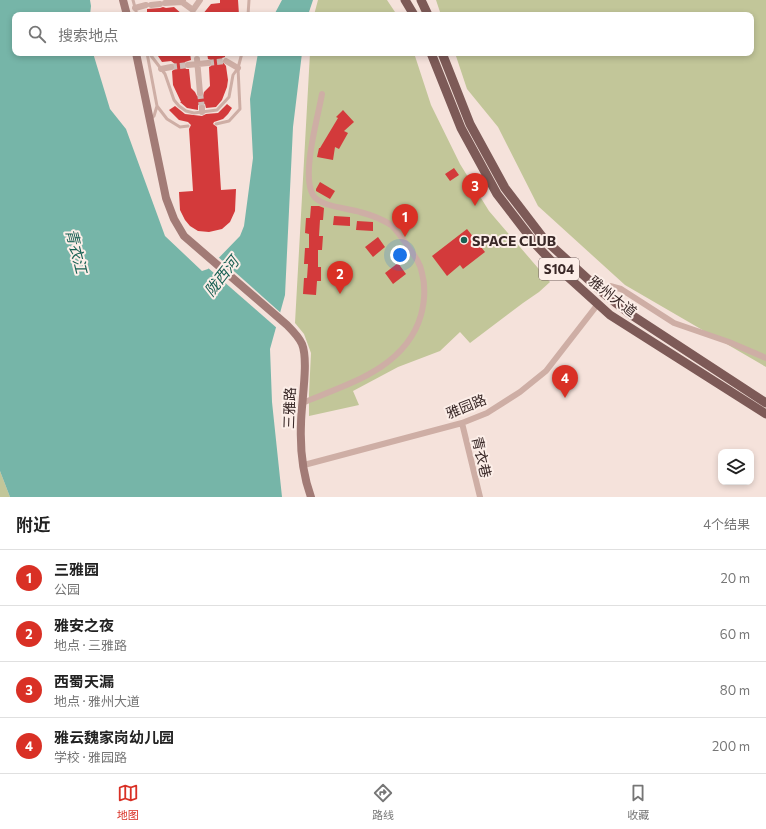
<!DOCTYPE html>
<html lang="zh">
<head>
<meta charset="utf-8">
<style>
	:root { --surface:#fff; --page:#f6f6f6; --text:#222; --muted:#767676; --line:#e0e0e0; --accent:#d93025 }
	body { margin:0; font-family:Commissioner,"Noto Sans SC",sans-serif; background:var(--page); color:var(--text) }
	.controls { position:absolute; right:12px; bottom:12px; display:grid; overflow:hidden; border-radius:8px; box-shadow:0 2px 6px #0003 }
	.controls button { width:36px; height:36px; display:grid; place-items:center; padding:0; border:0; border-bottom:1px solid var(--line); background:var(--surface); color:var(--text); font:20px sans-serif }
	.you { position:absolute; left:400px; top:255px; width:14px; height:14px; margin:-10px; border:3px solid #fff; border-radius:50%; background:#1a73e8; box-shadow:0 0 0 6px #1a73e833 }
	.badge { display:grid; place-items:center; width:26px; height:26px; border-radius:50%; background:var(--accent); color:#fff; font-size:13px; font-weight:700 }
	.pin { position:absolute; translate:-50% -33px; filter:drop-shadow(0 1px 2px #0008) }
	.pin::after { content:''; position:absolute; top:21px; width:14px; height:12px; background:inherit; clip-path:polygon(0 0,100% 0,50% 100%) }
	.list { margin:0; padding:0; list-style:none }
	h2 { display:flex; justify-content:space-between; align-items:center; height:52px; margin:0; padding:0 16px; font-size:17px }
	h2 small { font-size:13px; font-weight:400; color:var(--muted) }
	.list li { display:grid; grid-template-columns:26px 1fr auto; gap:12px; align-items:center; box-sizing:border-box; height:56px; padding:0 16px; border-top:1px solid var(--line) }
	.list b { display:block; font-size:15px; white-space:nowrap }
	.list p { margin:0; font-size:13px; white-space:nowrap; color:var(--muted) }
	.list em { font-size:13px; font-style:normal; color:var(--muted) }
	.icon { flex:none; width:22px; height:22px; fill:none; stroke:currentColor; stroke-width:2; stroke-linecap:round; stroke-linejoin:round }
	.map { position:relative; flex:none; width:766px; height:497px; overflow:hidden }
	.search { position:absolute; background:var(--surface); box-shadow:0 2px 6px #0003; left:12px; right:12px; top:12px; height:44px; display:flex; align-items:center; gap:10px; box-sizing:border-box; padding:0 14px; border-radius:8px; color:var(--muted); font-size:15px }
	.sheet { height:276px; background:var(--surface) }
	nav { display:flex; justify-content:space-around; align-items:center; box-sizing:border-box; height:56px; border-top:1px solid var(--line); background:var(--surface); font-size:11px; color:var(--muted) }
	nav a { display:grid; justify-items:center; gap:2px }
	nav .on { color:var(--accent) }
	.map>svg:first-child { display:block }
</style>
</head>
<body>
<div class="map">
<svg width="766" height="497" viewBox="0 0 766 497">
	<rect width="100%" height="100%" fill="#f5e2db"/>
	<path fill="#c2c699" d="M 318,0 L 387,0 L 397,15 L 314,15 Z
		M 436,0 L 766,0 L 766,367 L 625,285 L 538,206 L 498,127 L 467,89 L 455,53 L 751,53 L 751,15 L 441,15 Z
		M 310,53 L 414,53 L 431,105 L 460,164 L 489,211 L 550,282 L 539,292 L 523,303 L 470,343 L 460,332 L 440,351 L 398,367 L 353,391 L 359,405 L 309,416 L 309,394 L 311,353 L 304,334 L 295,323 Z
		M 0,471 L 10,497 L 0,497 Z"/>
	<path fill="#76b5a8" d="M 0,0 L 90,0 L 91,6 L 90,15 L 15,15 L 15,53 L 93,53 L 110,109 L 126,129 L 165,236 L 202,271 L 208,269 L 240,236 L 244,226 L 253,158 L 250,99 L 258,53 L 302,53 L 293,127 L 285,295 L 270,349 L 272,402 L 282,497 L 10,497 L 0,471 Z
		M 282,0 L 313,0 L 308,15 L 274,15 Z"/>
	<path fill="#f5e2db" d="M 217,256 L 282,314 L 278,329 L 207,267 Z"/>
	<path fill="#d33a3b" d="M 220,0 L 238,0 L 239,15 L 202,15 L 211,4 L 220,3 Z
		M 163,7 L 166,8 L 174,7 L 183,15 L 147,15 L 147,9 L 160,8 Z
		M 156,53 L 190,53 L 191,60 L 185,62 L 184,66 L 186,69 L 189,69 L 191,88 L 195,92 L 197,96 L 200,97 L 203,96 L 204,92 L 210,86 L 209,67 L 211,66 L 212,63 L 211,60 L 208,59 L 207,53 L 225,53 L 225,57 L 222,58 L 222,61 L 226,66 L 228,80 L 227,87 L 222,100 L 216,107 L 206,108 L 205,104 L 202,104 L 198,105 L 198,110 L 187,108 L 180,102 L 181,102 L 173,85 L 172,71 L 175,69 L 175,64 L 171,61 L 162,62 Z
		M 227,104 L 232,108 L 228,114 L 223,119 L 214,122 L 213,124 L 217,127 L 221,190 L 236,189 L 235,211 L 230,222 L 222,229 L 209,232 L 198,231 L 190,226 L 185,220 L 180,210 L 179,192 L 193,191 L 189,129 L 191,125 L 188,122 L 179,120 L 169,110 L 175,106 L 185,114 L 202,116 L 206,114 L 218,113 Z
		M 343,110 L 354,122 L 344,131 L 348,133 L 339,149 L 335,147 L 333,160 L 317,157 L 319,148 L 320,148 L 338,118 L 336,117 Z
		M 454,168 L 459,175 L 450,181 L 445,174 Z
		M 320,182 L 335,191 L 330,199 L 316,191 L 316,189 Z
		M 311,206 L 319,206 L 324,208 L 323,220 L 320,220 L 319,236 L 323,236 L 322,250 L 318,250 L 318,267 L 321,267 L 321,281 L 317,281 L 316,295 L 303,294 L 304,278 L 307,278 L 308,264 L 304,264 L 305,248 L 309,248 L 309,234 L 305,233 L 306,218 L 310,218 Z
		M 334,216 L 350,217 L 350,226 L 333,225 Z
		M 357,221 L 373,222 L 373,231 L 356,230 Z
		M 467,229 L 485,252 L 463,269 L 460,265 L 447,276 L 432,256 Z
		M 378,237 L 385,247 L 373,257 L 365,247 Z
		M 398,263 L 406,274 L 393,284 L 385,273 Z"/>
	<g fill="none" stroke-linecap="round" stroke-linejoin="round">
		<path stroke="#cfbdb7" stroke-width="6" stroke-dasharray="6 3" stroke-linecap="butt" d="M 208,63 L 226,61
			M 171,67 L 188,65
			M 200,93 L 202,108"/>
		<path stroke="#ceaea5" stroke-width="3" d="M 133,0 L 137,15
			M 248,15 L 249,0
			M 147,53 L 157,106 L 154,116 L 151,119
			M 149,53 L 165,74 L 174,100 L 179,106 L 186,111 L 194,113 L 217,110 L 229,97 L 233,75 L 238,68
			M 157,106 L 167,119 L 180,127 L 188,126
			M 216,124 L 229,121 L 240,109 L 238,68 L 242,53"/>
		<path stroke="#ceaea5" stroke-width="6" d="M 182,2 L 193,10 L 200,0
			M 165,3 L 182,2 L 183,0
			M 151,5 L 160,4
			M 135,8 L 146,5
			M 197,59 L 200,93
			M 226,61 L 238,68
			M 188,65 L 208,63
			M 161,69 L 171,67
			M 202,108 L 202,112
			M 602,292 L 610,286 L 621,289 L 674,323 L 729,342 L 766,358
			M 302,403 C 348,384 406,368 421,315 C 425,300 426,288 422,273 C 421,270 421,267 419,264 C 417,258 396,229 391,225 C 382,219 371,215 360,212 C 348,208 320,207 313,195 C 301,175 318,117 322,94
			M 462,423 L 480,497
			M 304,465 L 462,423 L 487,413 L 520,392 L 546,371 L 598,304"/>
		<path stroke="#a27b76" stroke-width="8" d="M 123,0 L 127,15
			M 136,53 L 166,198 L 174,219 L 184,236 L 287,325 C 293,331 299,337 302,344 C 309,361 301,404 301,424 C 300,448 303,475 311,497"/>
		<path stroke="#7d5a57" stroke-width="9" d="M 405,0 L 414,15
			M 421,0 L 428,15
			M 431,53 L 461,128 L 497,194 L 537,246 L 558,268 L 610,315 L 766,414
			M 442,53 L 470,124 L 505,188 L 544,239 L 602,292 L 630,314 L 766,403"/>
	</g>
	<circle fill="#186053" stroke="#fceee8" stroke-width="1.5" cx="464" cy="240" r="4"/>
	<g text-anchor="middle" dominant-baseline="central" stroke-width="4" stroke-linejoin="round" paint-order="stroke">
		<rect fill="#fceee8" stroke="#746361" stroke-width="1" x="539" y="258" width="40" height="22" rx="3"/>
		<g font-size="13" font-weight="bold" fill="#392827">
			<text x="559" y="269">S104</text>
		</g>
		<g font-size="14" font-weight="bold" fill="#392827" stroke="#fceee8" text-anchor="start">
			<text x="472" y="240">SPACE CLUB</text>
		</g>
		<g font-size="14" fill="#392827" stroke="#fceee8">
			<text transform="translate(613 296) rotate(38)">雅州大道</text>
			<text transform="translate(466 406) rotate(-22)">雅园路</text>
			<text transform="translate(289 408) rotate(-88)">三雅路</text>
			<text transform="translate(482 457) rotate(77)">青衣巷</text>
		</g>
		<g font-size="15" font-style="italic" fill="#186053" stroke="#fceee8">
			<text transform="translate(77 251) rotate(76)">青衣江</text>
			<text transform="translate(221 276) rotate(-52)">陇西河</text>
		</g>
	</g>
</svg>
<div class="controls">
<button><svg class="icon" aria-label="layers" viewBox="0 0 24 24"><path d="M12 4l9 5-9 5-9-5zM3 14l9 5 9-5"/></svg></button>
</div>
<div class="you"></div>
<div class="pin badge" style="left:405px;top:237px">1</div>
<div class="pin badge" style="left:340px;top:294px">2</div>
<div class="pin badge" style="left:475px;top:206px">3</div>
<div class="pin badge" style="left:565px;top:398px">4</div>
<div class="search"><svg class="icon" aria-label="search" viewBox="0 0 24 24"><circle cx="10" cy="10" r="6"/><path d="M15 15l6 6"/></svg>搜索地点</div>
</div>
<section class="sheet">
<h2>附近<small>4个结果</small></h2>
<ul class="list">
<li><span class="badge">1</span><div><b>三雅园</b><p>公园</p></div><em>20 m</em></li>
<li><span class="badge">2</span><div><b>雅安之夜</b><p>地点 · 三雅路</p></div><em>60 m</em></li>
<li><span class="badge">3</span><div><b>西蜀天漏</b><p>地点 · 雅州大道</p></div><em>80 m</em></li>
<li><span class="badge">4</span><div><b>雅云魏家岗幼儿园</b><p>学校 · 雅园路</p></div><em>200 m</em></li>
</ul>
</section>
<nav>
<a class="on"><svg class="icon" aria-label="map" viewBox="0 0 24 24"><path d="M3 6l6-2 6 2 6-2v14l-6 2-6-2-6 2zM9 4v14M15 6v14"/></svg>地图</a>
<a><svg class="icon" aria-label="directions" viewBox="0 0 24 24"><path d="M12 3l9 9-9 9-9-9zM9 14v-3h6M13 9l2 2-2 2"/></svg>路线</a>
<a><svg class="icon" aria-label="saved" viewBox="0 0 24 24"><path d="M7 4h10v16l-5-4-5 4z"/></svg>收藏</a>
</nav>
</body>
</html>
